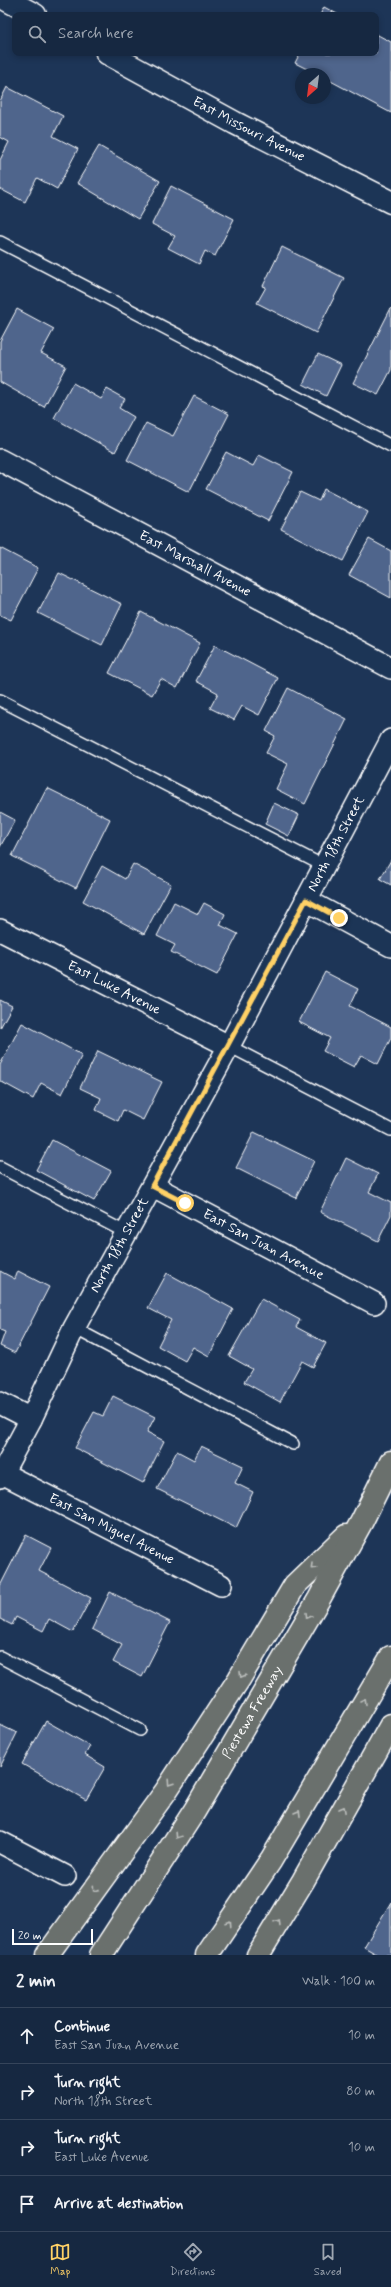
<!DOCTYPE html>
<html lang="en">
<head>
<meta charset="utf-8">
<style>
	:root { --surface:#162841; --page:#1f3048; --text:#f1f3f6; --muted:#9ea6b1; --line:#35445a; --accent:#ffd166 }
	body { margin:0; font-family:Mynerve,sans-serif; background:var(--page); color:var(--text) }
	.compass { position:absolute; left:295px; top:68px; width:36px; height:36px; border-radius:50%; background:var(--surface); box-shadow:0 2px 6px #0003; rotate:208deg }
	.scale { position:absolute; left:12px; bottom:10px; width:81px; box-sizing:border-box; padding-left:4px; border:2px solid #fff; border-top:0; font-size:11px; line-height:14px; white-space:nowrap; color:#fff; -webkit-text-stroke:3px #1d3557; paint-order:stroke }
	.stop { position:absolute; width:12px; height:12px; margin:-9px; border:3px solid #ffd166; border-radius:50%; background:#fff }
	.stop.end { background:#ffd166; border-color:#fff; box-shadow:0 1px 4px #0008 }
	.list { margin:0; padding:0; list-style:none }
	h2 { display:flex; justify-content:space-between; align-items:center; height:52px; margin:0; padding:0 16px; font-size:17px }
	h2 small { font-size:13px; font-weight:400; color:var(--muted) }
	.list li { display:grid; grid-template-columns:26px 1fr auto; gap:12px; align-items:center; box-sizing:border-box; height:56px; padding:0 16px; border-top:1px solid var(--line) }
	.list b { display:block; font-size:15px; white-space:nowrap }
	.list p { margin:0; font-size:13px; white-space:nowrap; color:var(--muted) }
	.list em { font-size:13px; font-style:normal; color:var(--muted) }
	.icon { flex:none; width:22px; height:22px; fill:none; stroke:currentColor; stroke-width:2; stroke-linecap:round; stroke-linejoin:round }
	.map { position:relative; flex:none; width:391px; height:1955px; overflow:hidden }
	.search { position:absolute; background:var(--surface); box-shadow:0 2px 6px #0003; left:12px; right:12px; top:12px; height:44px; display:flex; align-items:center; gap:10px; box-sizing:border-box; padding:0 14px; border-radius:8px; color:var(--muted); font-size:15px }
	.sheet { height:276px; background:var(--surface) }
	nav { display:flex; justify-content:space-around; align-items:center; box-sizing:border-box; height:56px; border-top:1px solid var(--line); background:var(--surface); font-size:11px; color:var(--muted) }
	nav a { display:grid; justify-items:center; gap:2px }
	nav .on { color:var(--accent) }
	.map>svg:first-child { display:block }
</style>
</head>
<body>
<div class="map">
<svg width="391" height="1955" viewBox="0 0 391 1955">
	<rect width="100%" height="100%" fill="#1d3557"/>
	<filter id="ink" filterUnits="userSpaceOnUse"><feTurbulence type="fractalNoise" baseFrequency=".025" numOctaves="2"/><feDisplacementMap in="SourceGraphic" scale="8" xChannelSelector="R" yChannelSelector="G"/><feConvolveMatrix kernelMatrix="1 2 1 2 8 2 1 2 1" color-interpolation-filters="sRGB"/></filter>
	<g filter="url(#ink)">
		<path fill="#4f658c" stroke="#fff" d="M 324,7 L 339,15 L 320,15 Z
			M 376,34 L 391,42 L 391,113 L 325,78 L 325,74 L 317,74 L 295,63 L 300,53 L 376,53 Z
			M 7,87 L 63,116 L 53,136 L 78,149 L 57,189 L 37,178 L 25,202 L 0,189 L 0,160 L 9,142 L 0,137 L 0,101 Z
			M 99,146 L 160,181 L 138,219 L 77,183 Z
			M 171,186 L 234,219 L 215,256 L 205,251 L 199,264 L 168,248 L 175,236 L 152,224 Z
			M 282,247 L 344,278 L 316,333 L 257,303 L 266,287 L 263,286 Z
			M 391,308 L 391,370 L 378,395 L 353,383 Z
			M 17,309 L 54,329 L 41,353 L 66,366 L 44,407 L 0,382 L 0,341 Z
			M 318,354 L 341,365 L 326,396 L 303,384 Z
			M 73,383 L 101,399 L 107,389 L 125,399 L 119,408 L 134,417 L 115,452 L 54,418 Z
			M 194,396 L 229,414 L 189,492 L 127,460 L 146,423 L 173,436 Z
			M 226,452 L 253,466 L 259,455 L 293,472 L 268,521 L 206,489 Z
			M 324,489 L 368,512 L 343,561 L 281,529 L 300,492 L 319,501 Z
			M 369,539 L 391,551 L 391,598 L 349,575 Z
			M 0,548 L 38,568 L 11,620 L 0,615 Z
			M 59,573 L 122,604 L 102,645 L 38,613 Z
			M 141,612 L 200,643 L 177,688 L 161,679 L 152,695 L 109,673 Z
			M 215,645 L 278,678 L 259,715 L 242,706 L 234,720 L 210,708 L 218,693 L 196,681 Z
			M 288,688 L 347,719 L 305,804 L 276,789 L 288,764 L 266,753 L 275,736 L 266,731 Z
			M 47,788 L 110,819 L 76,888 L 12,856 Z
			M 274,803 L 299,815 L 289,836 L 265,824 Z
			M 0,812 L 15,820 L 0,847 Z
			M 391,860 L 391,885 L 380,879 Z
			M 133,864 L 171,884 L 144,934 L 83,901 L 102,866 L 125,879 Z
			M 174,902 L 198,914 L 204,903 L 225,914 L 220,925 L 238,934 L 217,975 L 171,952 L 175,945 L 157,936 Z
			M 325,972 L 358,989 L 350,1006 L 391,1027 L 391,1038 L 378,1064 L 361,1055 L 354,1067 L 323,1051 L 330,1038 L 299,1022 Z
			M 0,1000 L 12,1006 L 0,1028 Z
			M 22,1023 L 82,1055 L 62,1094 L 41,1083 L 33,1099 L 0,1081 L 0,1065 Z
			M 98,1051 L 162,1082 L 143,1120 L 123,1110 L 118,1121 L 96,1110 L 101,1098 L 80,1088 Z
			M 254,1132 L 314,1161 L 296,1198 L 236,1168 Z
			M 52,1140 L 111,1171 L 94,1201 L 36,1170 Z
			M 346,1158 L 378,1174 L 369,1192 L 391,1203 L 391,1215 L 378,1241 L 320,1212 Z
			M 0,1271 L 15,1279 L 18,1271 L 49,1287 L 15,1353 L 0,1346 L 5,1332 L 0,1330 Z
			M 167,1273 L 233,1309 L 209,1356 L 193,1347 L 185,1361 L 158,1346 L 171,1320 L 148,1308 Z
			M 261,1299 L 300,1320 L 296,1327 L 326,1343 L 313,1367 L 302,1361 L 280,1402 L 244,1382 L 252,1369 L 229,1356 Z
			M 113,1396 L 155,1417 L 147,1432 L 164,1441 L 143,1483 L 75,1448 L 94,1412 L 103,1416 Z
			M 201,1446 L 243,1466 L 235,1483 L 253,1492 L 236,1528 L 157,1489 L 177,1451 L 194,1460 Z
			M 26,1535 L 51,1548 L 39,1571 L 91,1598 L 73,1632 L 49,1619 L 43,1631 L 16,1617 L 12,1625 L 0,1619 L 0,1586 Z
			M 110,1592 L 170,1622 L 142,1677 L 113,1662 L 122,1645 L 92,1629 Z
			M 46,1721 L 90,1746 L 85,1755 L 105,1767 L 86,1800 L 22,1764 Z
			M 0,1725 L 17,1733 L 0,1767 Z
			M 391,1902 L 391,1955 L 378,1955 L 364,1947 Z"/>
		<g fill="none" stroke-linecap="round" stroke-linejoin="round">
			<g stroke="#fff" stroke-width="14">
				<path id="lane" d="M 0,242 L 391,446
					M 0,700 L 324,866
					M 229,1046 L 391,1130
					M 0,1167 L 127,1233
					M 74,1328 L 293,1444
					M 0,1657 L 140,1730"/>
			</g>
			<g stroke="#fff" stroke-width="24">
				<g id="street">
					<path id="s1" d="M 0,460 L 391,668"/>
					<path d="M 306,900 L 391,946"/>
					<path id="s2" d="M 0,930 L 229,1046"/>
					<path id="s3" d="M 153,1186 L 374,1303"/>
					<path d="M 0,1403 L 31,1419"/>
					<path id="s4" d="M 2,1473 L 221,1585"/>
					<path id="s5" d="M 0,1477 L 31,1419 L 74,1328 L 229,1046 L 391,740"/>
					<path d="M 0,1842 L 65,1876"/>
				</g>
			</g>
			<g stroke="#fff" stroke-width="25">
				<g id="secondary">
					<path d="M 7,0 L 35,15"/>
					<path id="s6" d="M 107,53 L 235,123 L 391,202"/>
				</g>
			</g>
			<g stroke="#fff" stroke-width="25">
				<g id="highway">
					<path d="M 47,1955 L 166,1791 L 239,1679 L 295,1585 L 346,1536"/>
					<path id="s7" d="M 101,1955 L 195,1810 L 319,1599 L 362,1521 L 391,1462"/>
					<path d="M 207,1955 L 271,1860 L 391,1657"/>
					<path d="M 258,1955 L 303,1881 L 391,1725"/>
				</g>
			</g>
			<use href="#lane" stroke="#1d3557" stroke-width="11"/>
			<use href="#street" stroke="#1d3557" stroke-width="21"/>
			<use href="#secondary" stroke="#1d3557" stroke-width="22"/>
			<use href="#highway" stroke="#6a706d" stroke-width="22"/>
		</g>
		<defs><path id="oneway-chevron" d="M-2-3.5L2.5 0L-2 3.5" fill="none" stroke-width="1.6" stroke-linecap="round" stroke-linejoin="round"/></defs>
		<g stroke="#bcbfbd">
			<use href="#oneway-chevron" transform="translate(313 1567) rotate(136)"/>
			<use href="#oneway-chevron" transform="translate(308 1616) rotate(121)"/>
			<use href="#oneway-chevron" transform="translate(242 1675) rotate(121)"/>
			<use href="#oneway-chevron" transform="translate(364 1701) rotate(-59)"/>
			<use href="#oneway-chevron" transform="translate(170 1783) rotate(123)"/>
			<use href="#oneway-chevron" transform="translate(343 1809) rotate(-61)"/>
			<use href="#oneway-chevron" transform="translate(298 1813) rotate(-60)"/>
			<use href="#oneway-chevron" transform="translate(178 1836) rotate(123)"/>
			<use href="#oneway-chevron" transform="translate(95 1889) rotate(126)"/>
			<use href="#oneway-chevron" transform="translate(278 1922) rotate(-58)"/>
			<use href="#oneway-chevron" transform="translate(229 1923) rotate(-56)"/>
		</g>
	</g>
	<g fill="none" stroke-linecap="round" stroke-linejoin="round" filter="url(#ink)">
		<path stroke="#ffd166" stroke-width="5" d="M 185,1203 L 152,1186 L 306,900 L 339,918"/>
	</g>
	<g text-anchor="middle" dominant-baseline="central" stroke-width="4" stroke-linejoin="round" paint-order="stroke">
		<g font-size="14" fill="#fff" stroke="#1d3557">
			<text stroke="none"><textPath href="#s6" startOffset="161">East Missouri Avenue</textPath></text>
			<text stroke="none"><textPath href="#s1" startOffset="221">East Marshall Avenue</textPath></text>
			<text stroke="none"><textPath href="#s5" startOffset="717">North 18th Street</textPath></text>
			<text stroke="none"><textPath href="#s2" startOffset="128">East Luke Avenue</textPath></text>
			<text stroke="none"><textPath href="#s3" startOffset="125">East San Juan Avenue</textPath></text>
			<text stroke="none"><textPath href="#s5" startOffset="261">North 18th Street</textPath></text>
			<text stroke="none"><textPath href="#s4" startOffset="123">East San Miguel Avenue</textPath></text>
			<text stroke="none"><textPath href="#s7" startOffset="286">Piestewa Freeway</textPath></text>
		</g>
	</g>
</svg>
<svg class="compass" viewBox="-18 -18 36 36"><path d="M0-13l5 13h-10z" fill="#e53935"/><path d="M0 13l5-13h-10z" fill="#9ea6b1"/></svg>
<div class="scale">20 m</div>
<div class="stop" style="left:185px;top:1203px"></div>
<div class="stop end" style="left:339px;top:918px"></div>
<div class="search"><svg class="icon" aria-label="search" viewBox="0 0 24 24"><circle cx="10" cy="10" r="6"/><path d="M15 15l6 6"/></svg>Search here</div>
</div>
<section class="sheet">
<h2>2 min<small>Walk · 100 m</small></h2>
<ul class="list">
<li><svg class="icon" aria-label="ahead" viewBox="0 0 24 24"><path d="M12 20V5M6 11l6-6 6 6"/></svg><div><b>Continue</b><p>East San Juan Avenue</p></div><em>10 m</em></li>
<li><svg class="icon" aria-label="right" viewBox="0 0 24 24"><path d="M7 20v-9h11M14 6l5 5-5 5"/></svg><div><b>Turn right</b><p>North 18th Street</p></div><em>80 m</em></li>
<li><svg class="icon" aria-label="right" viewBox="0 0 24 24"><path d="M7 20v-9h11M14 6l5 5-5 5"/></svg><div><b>Turn right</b><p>East Luke Avenue</p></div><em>10 m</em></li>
<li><svg class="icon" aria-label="arrive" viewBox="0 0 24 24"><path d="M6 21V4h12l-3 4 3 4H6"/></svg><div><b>Arrive at destination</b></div></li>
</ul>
</section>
<nav>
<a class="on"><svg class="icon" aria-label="map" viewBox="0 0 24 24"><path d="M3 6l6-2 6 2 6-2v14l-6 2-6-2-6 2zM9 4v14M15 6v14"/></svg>Map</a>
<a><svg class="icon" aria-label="directions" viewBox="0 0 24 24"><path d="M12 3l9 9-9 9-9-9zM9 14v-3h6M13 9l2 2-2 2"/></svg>Directions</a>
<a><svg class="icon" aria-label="saved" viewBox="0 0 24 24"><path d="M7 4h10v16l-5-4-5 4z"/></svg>Saved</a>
</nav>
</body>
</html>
